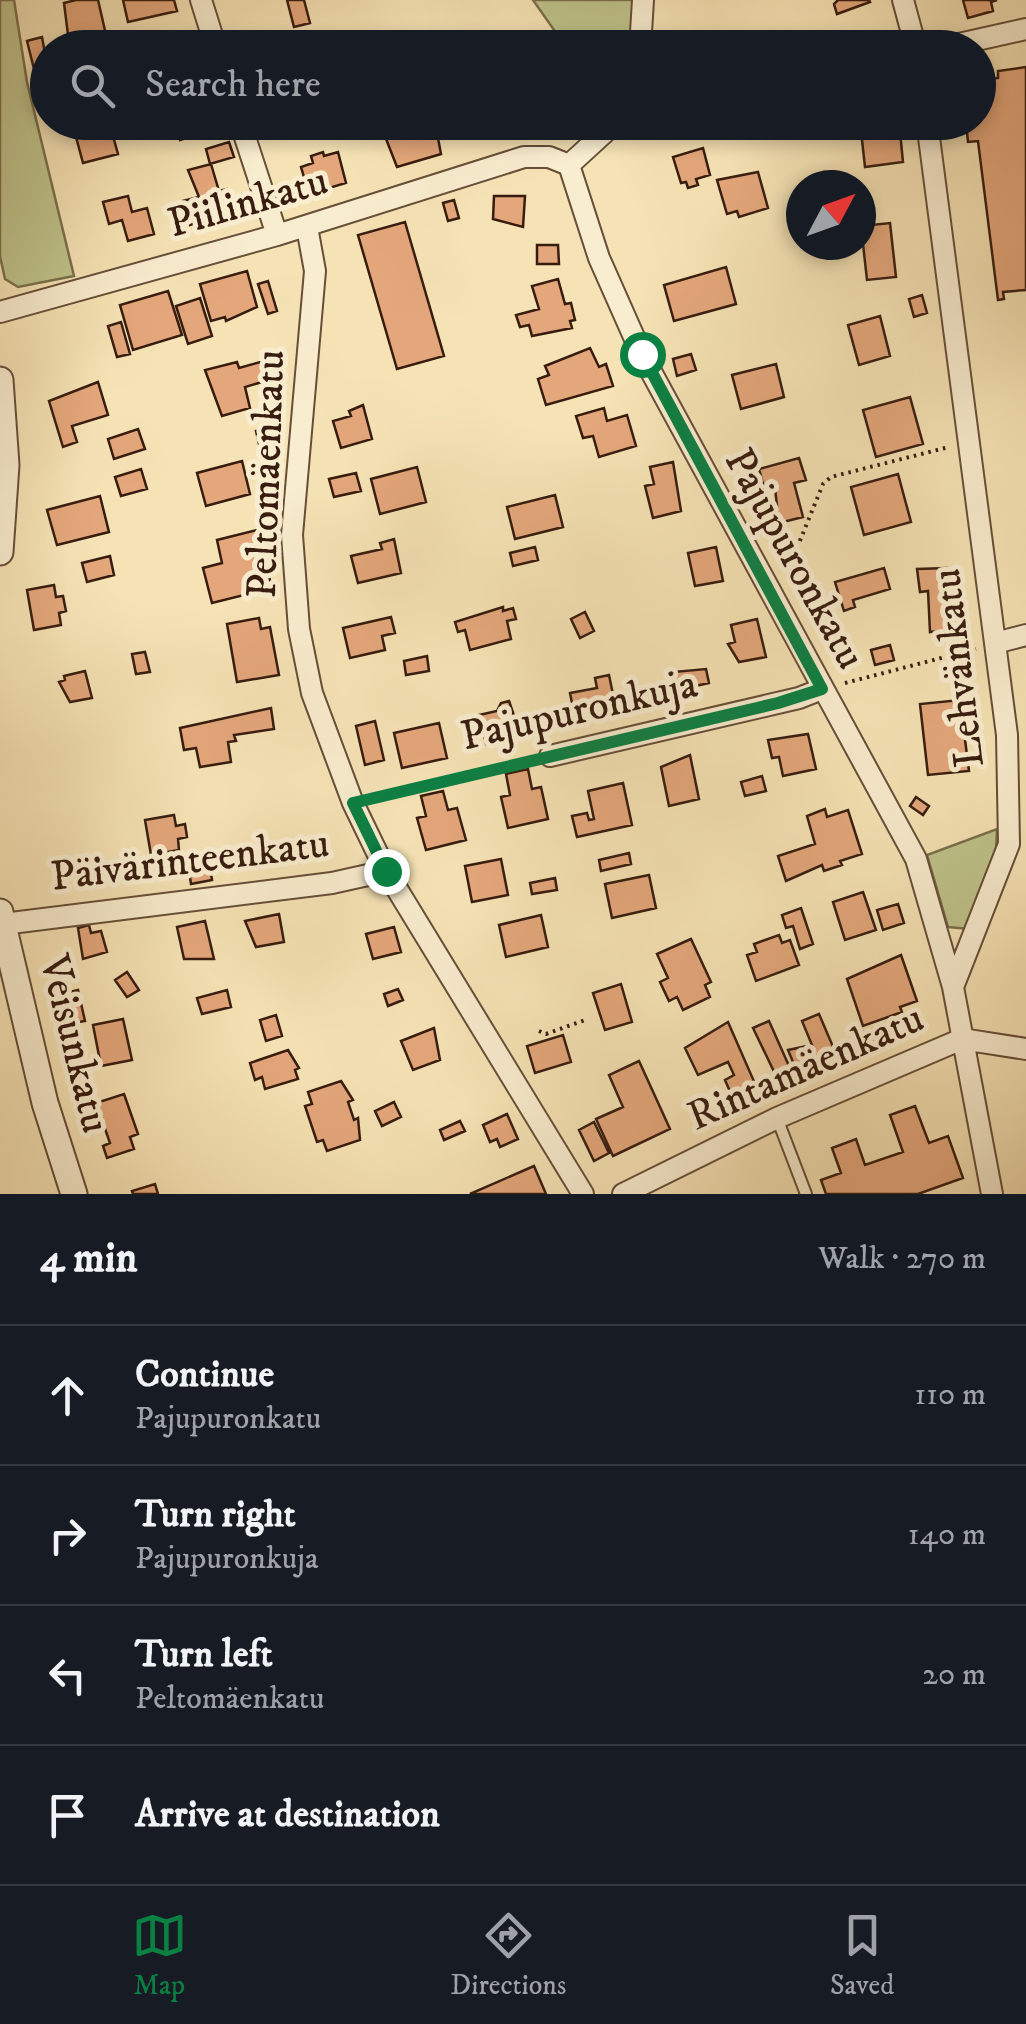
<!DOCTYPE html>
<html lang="en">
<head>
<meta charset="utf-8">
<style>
	:root { --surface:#171b24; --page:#20242c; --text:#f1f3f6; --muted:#9ea1a6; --line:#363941; --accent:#0b8043 }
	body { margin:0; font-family:"IM FELL DW Pica",serif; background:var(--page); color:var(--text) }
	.compass { position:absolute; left:786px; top:170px; width:90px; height:90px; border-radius:50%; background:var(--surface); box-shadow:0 5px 15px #0003; rotate:49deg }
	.stop { position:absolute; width:30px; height:30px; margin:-22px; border:8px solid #0b8043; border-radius:50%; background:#fff }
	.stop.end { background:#0b8043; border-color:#fff; box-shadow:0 2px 10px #0008 }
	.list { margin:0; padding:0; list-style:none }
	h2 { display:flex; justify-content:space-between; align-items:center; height:130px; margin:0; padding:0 40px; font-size:42px }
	h2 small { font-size:32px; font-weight:400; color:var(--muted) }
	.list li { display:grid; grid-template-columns:65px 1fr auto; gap:30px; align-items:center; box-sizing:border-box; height:140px; padding:0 40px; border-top:2px solid var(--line) }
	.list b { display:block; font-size:38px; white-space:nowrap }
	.list p { margin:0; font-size:32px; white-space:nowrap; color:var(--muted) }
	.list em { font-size:32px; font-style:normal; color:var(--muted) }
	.icon { flex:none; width:55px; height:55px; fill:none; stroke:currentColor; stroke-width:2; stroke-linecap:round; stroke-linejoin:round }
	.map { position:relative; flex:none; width:1026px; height:1194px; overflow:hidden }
	.search { position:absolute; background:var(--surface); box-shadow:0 5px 15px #0003; left:30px; right:30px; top:30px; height:110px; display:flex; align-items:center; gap:25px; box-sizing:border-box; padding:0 35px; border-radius:55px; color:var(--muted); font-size:38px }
	.sheet { height:690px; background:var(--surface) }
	nav { display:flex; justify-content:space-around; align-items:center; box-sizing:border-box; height:140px; border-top:2px solid var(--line); background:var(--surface); font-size:28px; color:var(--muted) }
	nav a { display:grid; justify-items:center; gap:5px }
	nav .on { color:var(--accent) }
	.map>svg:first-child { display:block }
</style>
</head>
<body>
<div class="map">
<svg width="1026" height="1194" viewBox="0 0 1026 1194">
	<rect width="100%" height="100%" fill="#f6e3b5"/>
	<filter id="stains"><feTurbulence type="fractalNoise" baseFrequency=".002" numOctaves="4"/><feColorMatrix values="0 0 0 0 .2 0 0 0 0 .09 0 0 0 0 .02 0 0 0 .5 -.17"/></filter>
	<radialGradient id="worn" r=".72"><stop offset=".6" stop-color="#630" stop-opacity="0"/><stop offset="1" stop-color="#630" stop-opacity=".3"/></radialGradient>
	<path fill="#bfc38b" stroke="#7b704d" stroke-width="2.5" d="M 0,0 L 14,0 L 27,82 L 74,276 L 18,287 L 5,279 L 0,256 Z
		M 533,0 L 634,0 L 630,47 L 566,47 Z
		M 997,829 L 996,852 L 969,929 L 948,927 L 927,855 Z"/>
	<path fill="#e4a77b" stroke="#371c0f" stroke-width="2.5" d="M 76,0 L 98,0 L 109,48 L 75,48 L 73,42 L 69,43 L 64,3 Z
		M 123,0 L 174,0 L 177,11 L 128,22 Z
		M 287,0 L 304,0 L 310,23 L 294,27 Z
		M 838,0 L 869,0 L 870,2 L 837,14 L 834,4 Z
		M 963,0 L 997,0 L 991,2 L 993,11 L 968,18 Z
		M 808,36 L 812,48 L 788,48 L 787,44 Z
		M 42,37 L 48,70 L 35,73 L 27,41 Z
		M 1026,67 L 1026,290 L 1003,292 L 1004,299 L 998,300 L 978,141 L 968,142 L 966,122 L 978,122 L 978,81 L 998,78 L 998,71 Z
		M 72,122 L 109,122 L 118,154 L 83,163 Z
		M 175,122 L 208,122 L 211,131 L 180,140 Z
		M 392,122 L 435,122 L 441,154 L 397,167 L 381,126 Z
		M 860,122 L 899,122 L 903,162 L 865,167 Z
		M 229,142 L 234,157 L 210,164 L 206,149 Z
		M 703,148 L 710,175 L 696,179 L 698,185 L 688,188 L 686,182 L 681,183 L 673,157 Z
		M 323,152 L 324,156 L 338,152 L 346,183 L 309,194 L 301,167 L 313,163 L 311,156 Z
		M 211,164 L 219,191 L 227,189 L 233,212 L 190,225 L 183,201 L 199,197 L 188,170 Z
		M 758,172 L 768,208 L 739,217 L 737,211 L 727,214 L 717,180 Z
		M 128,196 L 132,212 L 147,208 L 154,234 L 128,241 L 122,220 L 109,224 L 103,202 Z
		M 494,196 L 525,196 L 523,227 L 493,219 Z
		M 454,200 L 459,218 L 448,221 L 443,203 Z
		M 405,222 L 444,356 L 397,369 L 358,235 Z
		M 890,223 L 896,277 L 867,280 L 861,226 Z
		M 537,245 L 558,245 L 559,264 L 537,264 Z
		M 726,267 L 736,304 L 674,321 L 664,285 Z
		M 247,271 L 257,307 L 226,321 L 225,317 L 211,321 L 200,284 Z
		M 558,279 L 565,304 L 571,303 L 575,320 L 570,321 L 572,328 L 532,336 L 529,325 L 520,327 L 516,315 L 539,309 L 532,286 Z
		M 268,281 L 277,311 L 268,314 L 258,284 Z
		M 168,291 L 182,335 L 133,350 L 120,305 Z
		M 922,295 L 927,313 L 914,317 L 909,299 Z
		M 200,298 L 212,336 L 188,344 L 176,306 Z
		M 880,316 L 890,356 L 859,365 L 848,325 Z
		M 121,322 L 130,354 L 117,357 L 108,326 Z
		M 590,348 L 599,367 L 606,364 L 613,386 L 546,405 L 538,379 L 549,375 L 545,366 Z
		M 691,354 L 696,370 L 677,376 L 673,359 Z
		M 264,361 L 269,380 L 245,387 L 250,408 L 222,416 L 205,370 L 237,362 L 239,368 Z
		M 776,364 L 784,397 L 741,409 L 732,375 Z
		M 98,382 L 108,415 L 72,426 L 77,442 L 63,447 L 49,401 Z
		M 910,397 L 923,444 L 876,457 L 863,410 Z
		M 363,405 L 372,439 L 341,448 L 333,421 L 351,416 L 349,411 Z
		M 604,408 L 607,421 L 627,415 L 636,446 L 599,457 L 593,436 L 583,438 L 576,416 Z
		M 272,427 L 277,449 L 261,453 L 256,431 Z
		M 138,429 L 145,449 L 114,459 L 108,439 Z
		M 799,458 L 806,480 L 794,483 L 803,517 L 779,523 L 775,488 L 765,491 L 759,469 Z
		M 242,461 L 250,494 L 206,506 L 197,473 Z
		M 673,462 L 681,511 L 653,518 L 645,486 L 654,484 L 650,467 Z
		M 417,467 L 426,502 L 380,514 L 371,479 Z
		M 141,469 L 147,489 L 121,496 L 115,477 Z
		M 356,473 L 361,491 L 334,497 L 329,479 Z
		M 898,474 L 911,522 L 864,535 L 851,487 Z
		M 555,495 L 563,527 L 515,539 L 507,507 Z
		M 100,496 L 109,532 L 57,545 L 47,510 Z
		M 257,530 L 272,588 L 212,603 L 203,568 L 222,563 L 217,540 Z
		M 394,539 L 401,573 L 358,583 L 351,556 L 382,549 L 380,543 Z
		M 535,547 L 538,560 L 513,566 L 510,553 Z
		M 716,547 L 723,581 L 695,586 L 688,553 Z
		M 110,556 L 114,575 L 87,582 L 82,563 Z
		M 884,568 L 890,589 L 853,600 L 855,607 L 844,611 L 835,582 Z
		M 947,568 L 949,598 L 955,597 L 959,629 L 930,632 L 928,591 L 920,592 L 917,569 Z
		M 54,585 L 56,597 L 63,596 L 66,611 L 59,613 L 61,625 L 34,630 L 27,590 Z
		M 503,607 L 503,611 L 513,608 L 516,619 L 507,621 L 511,639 L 470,650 L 465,630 L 458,632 L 455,622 Z
		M 585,612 L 594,631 L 580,638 L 571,619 Z
		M 391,617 L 395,633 L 382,636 L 385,650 L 350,658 L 343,628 Z
		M 259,618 L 261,629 L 270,627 L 279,675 L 237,682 L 227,624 Z
		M 757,619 L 766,657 L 739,662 L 728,644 L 735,642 L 731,625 Z
		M 890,645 L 894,660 L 875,665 L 871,650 Z
		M 145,652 L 150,672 L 136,674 L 132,654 Z
		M 427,656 L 429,671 L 406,675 L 404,661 Z
		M 706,669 L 709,683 L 677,690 L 673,672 Z
		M 85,671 L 92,698 L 70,702 L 59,682 L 65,680 L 64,676 Z
		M 609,675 L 617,714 L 576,723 L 570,693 L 597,688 L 595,678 Z
		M 960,700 L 969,771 L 928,775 L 920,704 Z
		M 509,701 L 521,736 L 486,744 L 479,715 L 497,711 L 501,703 Z
		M 271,708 L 274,729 L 234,735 L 236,741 L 228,742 L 231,762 L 200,767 L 196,748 L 184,750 L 180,728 Z
		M 375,721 L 384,760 L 365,765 L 356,726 Z
		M 439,723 L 447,758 L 402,768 L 394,733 Z
		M 808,734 L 816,769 L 783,776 L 779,757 L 772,758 L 768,740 Z
		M 690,755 L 699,799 L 669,806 L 661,767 Z
		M 528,769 L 532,789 L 541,787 L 548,819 L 508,828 L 501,797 L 510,795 L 506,774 Z
		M 762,776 L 766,791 L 745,796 L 741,782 Z
		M 623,783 L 632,825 L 577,837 L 572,816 L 587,813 L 589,820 L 594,819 L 588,791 Z
		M 443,791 L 448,810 L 457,808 L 466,840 L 426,850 L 417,818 L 426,816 L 421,796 Z
		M 916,797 L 929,806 L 923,815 L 910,806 Z
		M 825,809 L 827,817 L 848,810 L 862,854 L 840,861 L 842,865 L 824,871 L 822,865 L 786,881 L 778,856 L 815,844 L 807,816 Z
		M 174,815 L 176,826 L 185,824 L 187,837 L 178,839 L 179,850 L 151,855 L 145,820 Z
		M 629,853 L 631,864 L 601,871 L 599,860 Z
		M 501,859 L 508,895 L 472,902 L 465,866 Z
		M 209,861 L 212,880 L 191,884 L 188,864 Z
		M 649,875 L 656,908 L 612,918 L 605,884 Z
		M 555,878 L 557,890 L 532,894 L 530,883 Z
		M 863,892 L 876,930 L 845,940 L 833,902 Z
		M 898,904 L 904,923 L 883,930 L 877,910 Z
		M 801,908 L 813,944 L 800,949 L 793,926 L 786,928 L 782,915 Z
		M 279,914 L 284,942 L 256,947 L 245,921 Z
		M 541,915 L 548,947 L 506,957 L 499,925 Z
		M 205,921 L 214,959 L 184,959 L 177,927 Z
		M 89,925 L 91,933 L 101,931 L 107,952 L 83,959 L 78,928 Z
		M 394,927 L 401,952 L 373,959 L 366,934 Z
		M 779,935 L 782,943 L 790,940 L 799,965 L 756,981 L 747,955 L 757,952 L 754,944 Z
		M 691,939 L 711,982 L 705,985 L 710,997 L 683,1010 L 677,997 L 669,1001 L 660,982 L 668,978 L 657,954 Z
		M 901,955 L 917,1001 L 900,1007 L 902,1012 L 863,1026 L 847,979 Z
		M 127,972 L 139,990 L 127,997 L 115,980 Z
		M 621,984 L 632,1022 L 605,1030 L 593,993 Z
		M 398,989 L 403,1000 L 388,1006 L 384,994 Z
		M 78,990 L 85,1021 L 67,1024 L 61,994 Z
		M 227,990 L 231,1007 L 202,1014 L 197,998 Z
		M 819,1014 L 837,1056 L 798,1074 L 788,1050 L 812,1045 L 802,1021 Z
		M 276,1015 L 282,1036 L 266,1041 L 260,1020 Z
		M 123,1019 L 132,1060 L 101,1066 L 93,1025 Z
		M 769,1021 L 793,1075 L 779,1082 L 753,1028 Z
		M 728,1022 L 756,1086 L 732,1096 L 725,1080 L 734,1075 L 728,1062 L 698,1075 L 685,1048 Z
		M 434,1028 L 440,1060 L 413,1070 L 401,1041 Z
		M 872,1029 L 877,1047 L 865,1051 L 860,1033 Z
		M 563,1035 L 571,1062 L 535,1073 L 527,1046 Z
		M 288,1050 L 299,1068 L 295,1070 L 298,1079 L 265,1089 L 262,1077 L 255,1080 L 250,1063 Z
		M 639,1061 L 670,1129 L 613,1156 L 596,1119 L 623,1107 L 609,1075 Z
		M 341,1081 L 353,1100 L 348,1102 L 354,1120 L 358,1118 L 360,1140 L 327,1151 L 323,1140 L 317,1142 L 305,1106 L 312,1104 L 308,1092 Z
		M 124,1094 L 138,1134 L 130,1137 L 134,1149 L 107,1158 L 103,1146 L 110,1143 L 96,1103 Z
		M 394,1102 L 401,1117 L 382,1126 L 375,1111 Z
		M 915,1106 L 929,1143 L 948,1136 L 963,1178 L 918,1194 L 826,1194 L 821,1180 L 841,1173 L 832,1148 L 856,1139 L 865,1165 L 903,1152 L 890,1115 Z
		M 507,1114 L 518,1139 L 500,1147 L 497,1139 L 490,1142 L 483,1125 Z
		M 460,1121 L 465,1131 L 444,1140 L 440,1130 Z
		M 594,1122 L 609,1153 L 594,1161 L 579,1130 Z
		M 534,1166 L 546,1194 L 470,1194 Z
		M 155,1184 L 158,1194 L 133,1194 L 132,1191 Z"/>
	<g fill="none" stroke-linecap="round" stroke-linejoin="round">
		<g stroke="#674e38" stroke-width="14">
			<path id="service" d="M 777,1118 L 806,1194"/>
		</g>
		<g stroke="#674e38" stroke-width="24">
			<path id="minor" d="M 201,0 L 216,48
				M 903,0 L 916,48
				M 640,48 L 643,0
				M 941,48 L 1026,29
				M 240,122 L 277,235
				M 927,122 L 1007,735 L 1009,844 L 953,987 L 992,1194
				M 569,165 L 599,258 L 642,355 L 916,859 L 953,987
				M 307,227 L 315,271 L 292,535 L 299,629 L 312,693 L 353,803 L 386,871 L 583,1194
				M 0,312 L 277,235 L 524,157 L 549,157 L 569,165 L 616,122
				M 995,643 L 1026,635
				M 550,756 L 799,698 L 822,689
				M 3,924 L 332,883 L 386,871
				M 623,1194 L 777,1118 L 962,1039 L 1026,1049"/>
		</g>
		<g stroke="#674e38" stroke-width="29">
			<path id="tertiary" d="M 0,380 L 6,465 L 0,552
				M 0,912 L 45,1103 L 74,1194"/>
		</g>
		<path stroke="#371c0f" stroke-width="4" stroke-dasharray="2.5 5" stroke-linecap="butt" d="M 774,555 L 799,543 L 823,484 L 831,477 L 949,447
			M 845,683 L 976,649
			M 375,798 L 531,761
			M 539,1031 L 546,1034 L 588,1019"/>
		<use href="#service" stroke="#f9edcf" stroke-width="10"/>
		<use href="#minor" stroke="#f9edcf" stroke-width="20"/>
		<use href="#tertiary" stroke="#f9edcf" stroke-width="25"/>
	</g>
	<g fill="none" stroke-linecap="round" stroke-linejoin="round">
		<path stroke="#0b8043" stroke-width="12" d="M 386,871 L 353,803 L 778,703 L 822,689 L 642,354"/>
	</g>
	<g text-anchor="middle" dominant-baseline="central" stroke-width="10" stroke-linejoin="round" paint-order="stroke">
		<g font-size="42" fill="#371c0f" stroke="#f9edcf">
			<text transform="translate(248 203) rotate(-16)">Piilinkatu</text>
			<text transform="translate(267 474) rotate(-88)">Peltomäenkatu</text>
			<text transform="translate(794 559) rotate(61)">Pajupuronkatu</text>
			<text transform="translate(959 668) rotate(-97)">Lehvänkatu</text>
			<text transform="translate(579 711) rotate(-13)">Pajupuronkuja</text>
			<text transform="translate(190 861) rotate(-7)">Päivärinteenkatu</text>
			<text transform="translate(74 1044) rotate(76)">Veisunkatu</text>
			<text transform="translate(806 1068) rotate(-24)">Rintamäenkatu</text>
		</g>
	</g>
	<rect width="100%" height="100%" filter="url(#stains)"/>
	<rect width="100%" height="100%" fill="url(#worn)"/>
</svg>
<svg class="compass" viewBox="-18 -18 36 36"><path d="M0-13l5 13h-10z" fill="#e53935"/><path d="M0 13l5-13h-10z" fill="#9ea1a6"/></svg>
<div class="stop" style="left:642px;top:354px"></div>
<div class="stop end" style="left:386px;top:871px"></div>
<div class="search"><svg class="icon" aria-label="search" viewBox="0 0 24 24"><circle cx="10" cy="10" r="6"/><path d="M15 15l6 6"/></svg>Search here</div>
</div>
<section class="sheet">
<h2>4 min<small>Walk · 270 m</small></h2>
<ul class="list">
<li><svg class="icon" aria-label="ahead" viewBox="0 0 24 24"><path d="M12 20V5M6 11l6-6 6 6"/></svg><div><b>Continue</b><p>Pajupuronkatu</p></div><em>110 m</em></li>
<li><svg class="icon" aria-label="right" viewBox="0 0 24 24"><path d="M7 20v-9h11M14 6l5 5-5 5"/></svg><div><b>Turn right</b><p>Pajupuronkuja</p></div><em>140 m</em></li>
<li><svg class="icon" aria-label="left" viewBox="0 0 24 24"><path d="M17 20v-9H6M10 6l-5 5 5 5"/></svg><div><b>Turn left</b><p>Peltomäenkatu</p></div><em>20 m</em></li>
<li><svg class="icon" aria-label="arrive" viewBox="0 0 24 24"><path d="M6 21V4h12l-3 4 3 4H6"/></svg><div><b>Arrive at destination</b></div></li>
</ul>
</section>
<nav>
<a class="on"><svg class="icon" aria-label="map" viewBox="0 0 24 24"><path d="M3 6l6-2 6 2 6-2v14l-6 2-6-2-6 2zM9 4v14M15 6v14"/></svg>Map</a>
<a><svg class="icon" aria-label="directions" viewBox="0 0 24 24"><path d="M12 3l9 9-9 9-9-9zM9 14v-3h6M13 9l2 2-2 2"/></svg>Directions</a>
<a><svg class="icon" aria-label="saved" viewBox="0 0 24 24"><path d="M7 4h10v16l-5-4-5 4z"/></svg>Saved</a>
</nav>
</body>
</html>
